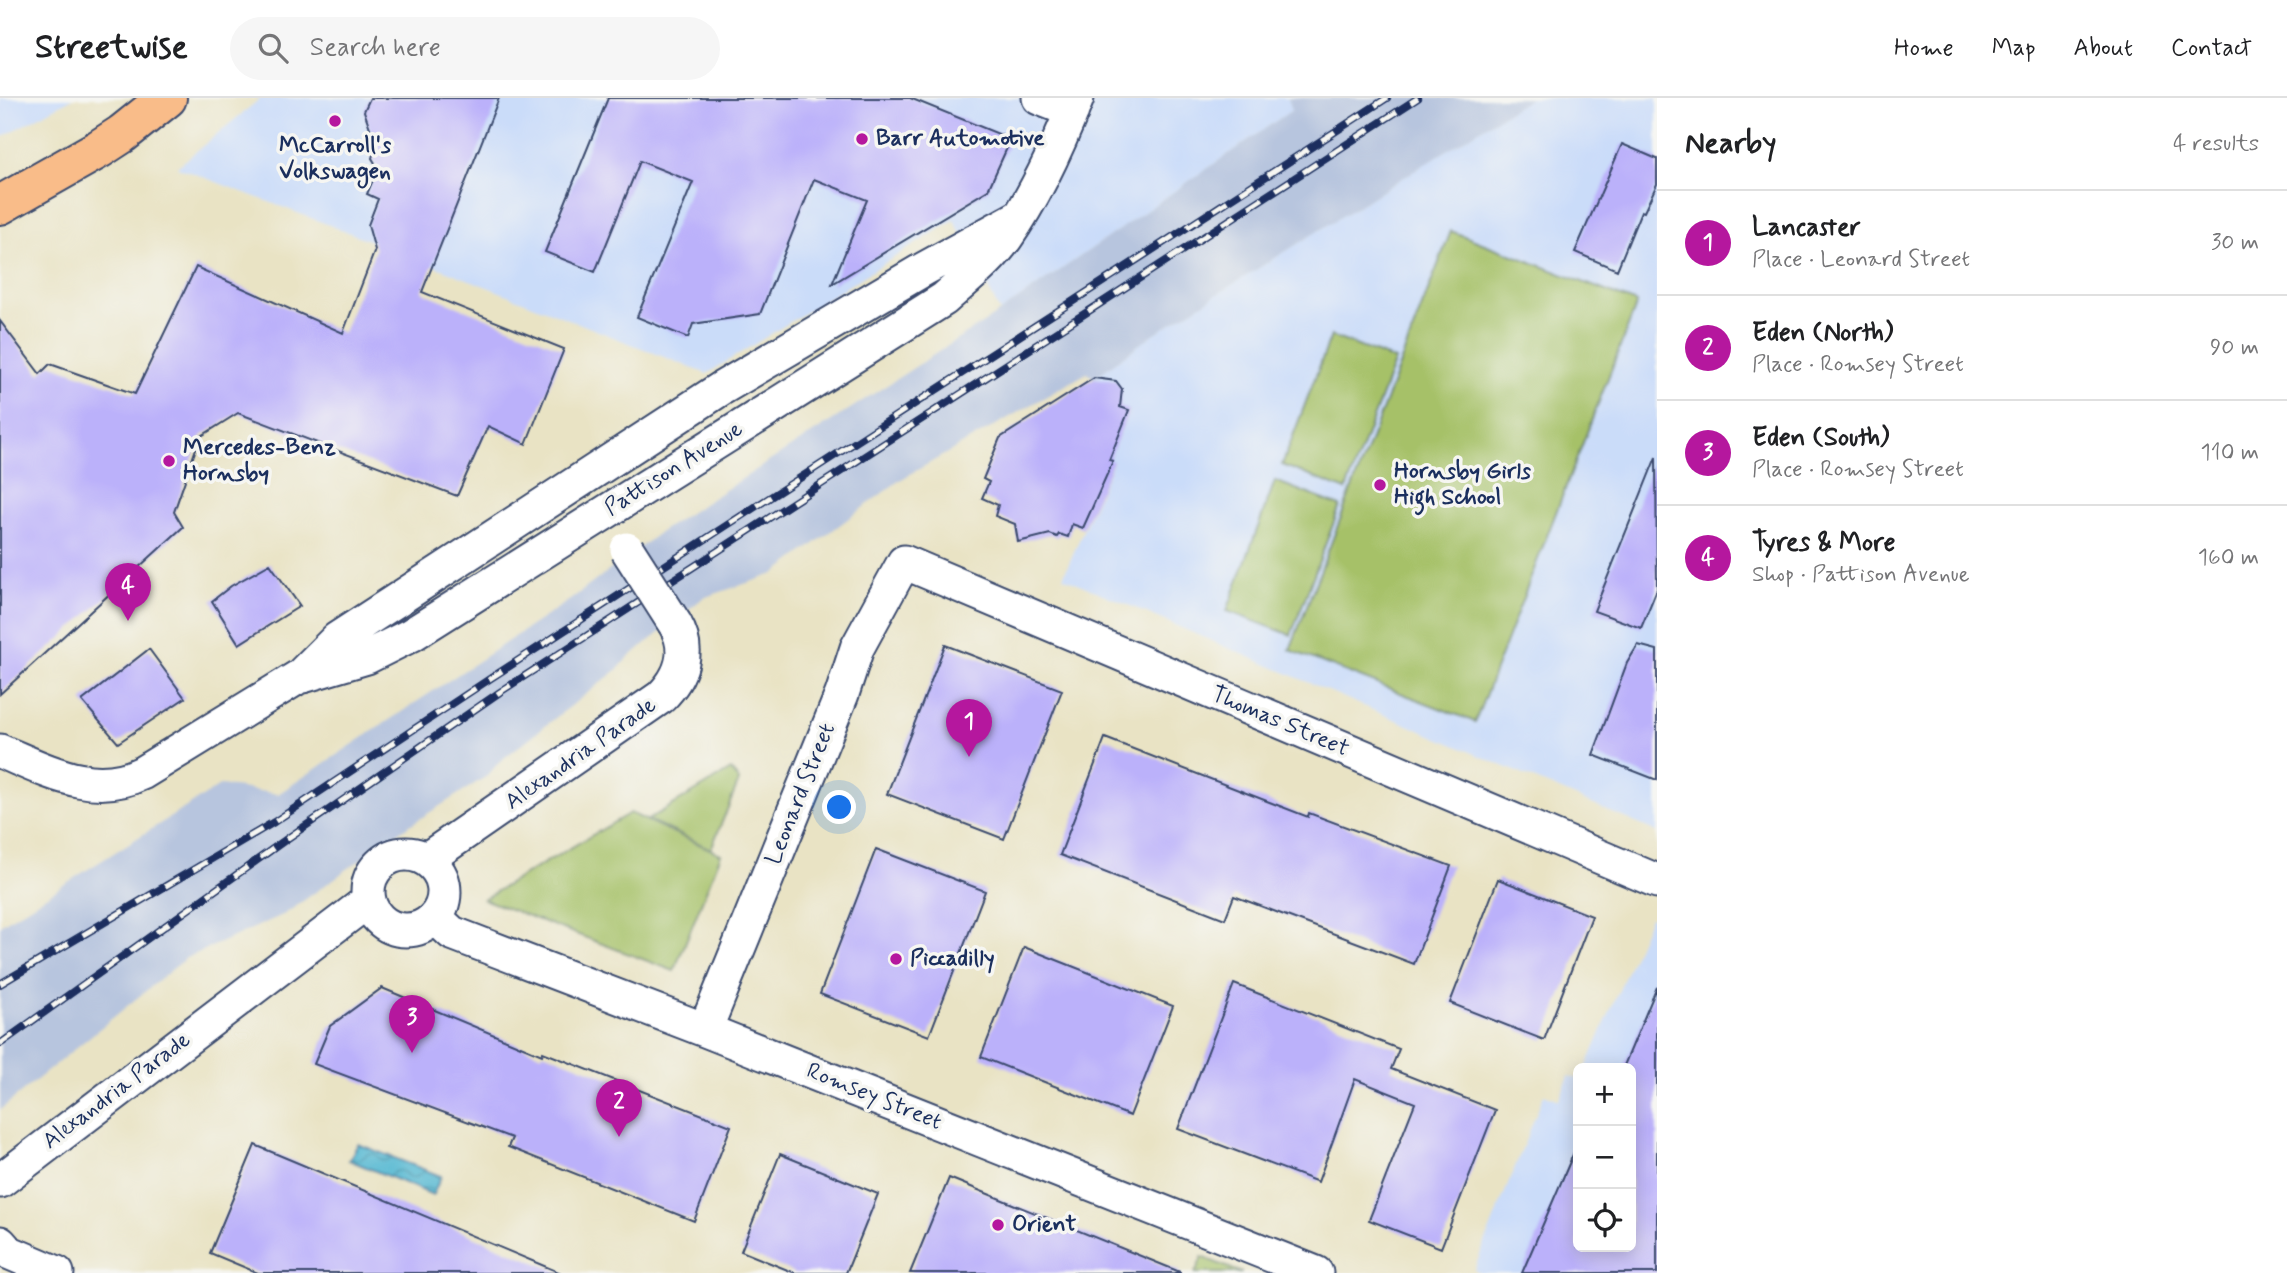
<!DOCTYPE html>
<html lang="en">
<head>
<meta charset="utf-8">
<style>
	:root { --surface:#fff; --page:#f6f6f6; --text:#202124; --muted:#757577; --line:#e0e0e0; --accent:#b5179e }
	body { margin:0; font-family:Mynerve,sans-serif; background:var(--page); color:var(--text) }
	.controls { position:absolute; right:21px; bottom:21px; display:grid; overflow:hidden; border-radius:10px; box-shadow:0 4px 18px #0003 }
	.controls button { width:63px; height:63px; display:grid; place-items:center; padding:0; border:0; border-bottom:2px solid var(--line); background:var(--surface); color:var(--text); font:35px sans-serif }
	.you { position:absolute; left:840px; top:710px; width:24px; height:24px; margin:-18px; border:5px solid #fff; border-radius:50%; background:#1a73e8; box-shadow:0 0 0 10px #1a73e833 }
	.badge { display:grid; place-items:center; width:46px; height:46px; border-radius:50%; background:var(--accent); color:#fff; font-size:23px; font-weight:700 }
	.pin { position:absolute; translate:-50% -58px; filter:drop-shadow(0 2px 4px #0008) }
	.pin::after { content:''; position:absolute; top:37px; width:24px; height:21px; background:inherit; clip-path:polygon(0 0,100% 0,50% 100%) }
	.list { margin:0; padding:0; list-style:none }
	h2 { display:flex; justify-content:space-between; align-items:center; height:91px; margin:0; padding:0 28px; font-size:30px }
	h2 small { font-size:23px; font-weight:400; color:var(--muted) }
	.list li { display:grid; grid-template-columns:46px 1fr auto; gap:21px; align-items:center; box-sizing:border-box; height:105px; padding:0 28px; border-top:2px solid var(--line) }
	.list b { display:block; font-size:26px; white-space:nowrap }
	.list p { margin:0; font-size:23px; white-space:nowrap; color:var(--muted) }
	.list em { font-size:23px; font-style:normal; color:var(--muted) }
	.icon { flex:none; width:38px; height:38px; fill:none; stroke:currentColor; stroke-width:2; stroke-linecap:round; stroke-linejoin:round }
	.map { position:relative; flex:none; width:1657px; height:1175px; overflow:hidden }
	header { display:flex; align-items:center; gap:42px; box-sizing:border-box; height:98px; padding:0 35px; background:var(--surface); border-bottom:2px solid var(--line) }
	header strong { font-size:33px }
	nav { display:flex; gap:38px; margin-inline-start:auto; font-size:24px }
	.search { width:490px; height:63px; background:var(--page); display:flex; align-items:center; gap:18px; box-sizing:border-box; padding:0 24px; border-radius:38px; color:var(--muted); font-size:26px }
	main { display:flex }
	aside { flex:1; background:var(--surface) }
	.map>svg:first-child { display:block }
</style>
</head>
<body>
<header>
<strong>Streetwise</strong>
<div class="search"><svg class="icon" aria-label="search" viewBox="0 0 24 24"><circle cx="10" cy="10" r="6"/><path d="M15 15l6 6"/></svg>Search here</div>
<nav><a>Home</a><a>Map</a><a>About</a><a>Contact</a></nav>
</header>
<main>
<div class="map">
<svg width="1657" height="1175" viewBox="0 0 1657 1175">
	<defs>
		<pattern id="water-waves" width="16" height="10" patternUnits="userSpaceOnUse" patternTransform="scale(1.75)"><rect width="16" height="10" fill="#52b7d1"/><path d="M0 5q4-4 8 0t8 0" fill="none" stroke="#4395ad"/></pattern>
	</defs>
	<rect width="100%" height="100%" fill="#f6f6f2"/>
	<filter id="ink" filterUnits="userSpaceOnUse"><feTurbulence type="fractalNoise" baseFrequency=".0143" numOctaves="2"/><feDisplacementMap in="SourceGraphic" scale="14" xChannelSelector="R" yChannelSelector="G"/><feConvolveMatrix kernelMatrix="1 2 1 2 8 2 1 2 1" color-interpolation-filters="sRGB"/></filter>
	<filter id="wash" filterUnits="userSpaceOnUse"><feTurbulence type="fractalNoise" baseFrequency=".00686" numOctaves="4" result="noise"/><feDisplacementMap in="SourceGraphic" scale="28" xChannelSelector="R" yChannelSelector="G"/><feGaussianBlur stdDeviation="1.57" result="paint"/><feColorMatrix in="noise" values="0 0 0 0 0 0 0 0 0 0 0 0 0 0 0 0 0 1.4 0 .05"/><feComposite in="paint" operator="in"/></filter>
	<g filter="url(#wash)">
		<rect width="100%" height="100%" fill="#e9e3c4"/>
		<path fill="#cadcf9" d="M 0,0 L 73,0 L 0,40 Z
			M 261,0 L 1288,0 L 1292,12 L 1000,214 L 954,122 L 707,276 L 371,143 L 177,69 Z
			M 1530,0 L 1657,0 L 1657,734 L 1063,479 L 1113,364 L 1109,362 L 1129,313 L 1120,309 L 1122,292 L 1116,283 L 1094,280 L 1152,237 Z
			M 1650,819 L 1657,822 L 1657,1175 L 1480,1175 L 1474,1172 L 1544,996 L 1559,1002 L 1569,978 L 1578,981 L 1578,1149 L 1631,1149 L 1631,970 L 1586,970 Z"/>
		<path fill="#b7c5de" d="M 1288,0 L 1530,0 L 1152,237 L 1094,280 L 1087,275 L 900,382 L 774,476 L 703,500 L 628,560 L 617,572 L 500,663 L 487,678 L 399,734 L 285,816 L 186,860 L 0,1012 L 0,827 L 221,687 L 278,696 L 570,502 L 660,434 L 1000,214 L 1292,12 Z"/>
		<path fill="#a6c168" stroke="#607863" stroke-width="2" d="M 1451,133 L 1637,205 L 1475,624 L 1290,552 Z
			M 1331,238 L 1395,262 L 1346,392 L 1282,367 Z
			M 1275,383 L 1340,408 L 1291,537 L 1227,513 Z
			M 731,672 L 739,683 L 711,751 L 648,722 Z
			M 630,715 L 721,756 L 674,873 L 483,801 Z
			M 1202,1159 L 1242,1175 L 1195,1175 Z"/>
		<path fill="url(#water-waves)" stroke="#367398" stroke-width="2" d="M 358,1046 L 441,1078 L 433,1097 L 349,1062 Z"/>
		<g id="blocks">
			<path fill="#bbb1fa" d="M 370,0 L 499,0 L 422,194 L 564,251 L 526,346 L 488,328 L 457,398 L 238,315 L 200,339 L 174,414 L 183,429 L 0,596 L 0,223 L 40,276 L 50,266 L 135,296 L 196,169 L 343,235 L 375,152 L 368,127 L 378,101 L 367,96 L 378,70 L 372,60 L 376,47 L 364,13 Z
				M 608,0 L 910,0 L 1011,41 L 988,92 L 832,186 L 867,102 L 814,81 L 760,216 L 693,226 L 688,240 L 637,219 L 693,84 L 640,63 L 595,174 L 545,154 Z
				M 1622,46 L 1657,61 L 1657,86 L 1644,114 L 1641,113 L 1617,172 L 1575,154 Z
				M 1094,280 L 1116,283 L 1122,291 L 1120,309 L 1129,312 L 1109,362 L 1113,363 L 1092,410 L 1083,430 L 1072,426 L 1068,439 L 1059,436 L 1057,439 L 1050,436 L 1018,444 L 1015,426 L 995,418 L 998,407 L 982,400 L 989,384 L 983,381 L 1000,340 Z
				M 1656,359 L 1657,491 L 1641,530 L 1594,513 Z
				M 270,466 L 300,508 L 239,546 L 212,503 L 231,488 Z
				M 945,547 L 1062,592 L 1004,741 L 887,696 Z
				M 1638,547 L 1657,552 L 1657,682 L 1593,657 L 1627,565 Z
				M 149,551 L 185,600 L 118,645 L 82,603 Z
				M 1105,640 L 1308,719 L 1309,715 L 1451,768 L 1414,866 L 1234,798 L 1225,821 L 1060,757 Z
				M 876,751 L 985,793 L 929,938 L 820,896 Z
				M 1498,781 L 1592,818 L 1544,942 L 1450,905 Z
				M 1024,849 L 1173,908 L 1130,1018 L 981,959 Z
				M 1234,886 L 1399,951 L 1391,971 L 1495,1012 L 1441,1150 L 1369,1122 L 1415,1005 L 1355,981 L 1318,1084 L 1178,1031 Z
				M 1657,889 L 1657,1175 L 1522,1175 L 1578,1045 L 1578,1149 L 1631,1149 L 1631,970 L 1623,970 Z
				M 382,890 L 542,957 L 543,954 L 731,1028 L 694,1123 L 508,1049 L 512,1040 L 314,966 L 330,928 Z
				M 255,1047 L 561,1175 L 258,1175 L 210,1155 Z
				M 780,1056 L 878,1096 L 846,1175 L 795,1175 L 741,1153 Z
				M 949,1080 L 1180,1174 L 1180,1175 L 910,1175 Z"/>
		</g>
	</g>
	<g filter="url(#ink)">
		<use href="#blocks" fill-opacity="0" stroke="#3a4a6d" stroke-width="2"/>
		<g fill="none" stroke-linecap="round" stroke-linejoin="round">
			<g stroke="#3a4a6d" stroke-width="37">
				<path id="minor" d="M 1039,0 L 1072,13
					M 303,578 L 367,559 L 411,537 L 944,201 C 965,182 989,164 1006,140 C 1034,100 1059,46 1077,0
					M 0,653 C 46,672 93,699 142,675 L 300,578 L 337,541 L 722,290 L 924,171 L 1017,120
					M368 794a38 38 0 1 1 76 0a38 38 0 1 1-76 0Z
					M 427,761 L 661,599 C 682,578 691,553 675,526
					M 435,819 L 452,835 L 705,932 L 1316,1175
					M 705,932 L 842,596 L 857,550 L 904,464 L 1657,783
					M 0,1083 L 369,802
					M 0,1145 L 8,1154 L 57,1175"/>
			</g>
			<g stroke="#3a4a6d" stroke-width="42">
				<path id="major" d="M 0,107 L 99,51 L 122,36 L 167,0"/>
			</g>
			<use href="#minor" stroke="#fff" stroke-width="33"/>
			<use href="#major" stroke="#f9bc89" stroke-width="38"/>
			<g stroke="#1b2f5e" stroke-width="8">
				<path id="rail" d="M 0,886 L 274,724 L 491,580 L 1387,0
					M 0,946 L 288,740 L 500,594 L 1418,0"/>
			</g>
			<use href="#rail" stroke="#f6f6f2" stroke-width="5" stroke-dasharray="16" stroke-linecap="butt"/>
			<g stroke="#3a4a6d" stroke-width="37" stroke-linecap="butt">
				<path id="minor-bridge" d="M 627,451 L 675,526"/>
			</g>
			<use href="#minor-bridge" stroke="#fff" stroke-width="33"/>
		</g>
	</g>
	<g fill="#b5179e" stroke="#f6f6f2" stroke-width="2.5">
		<circle cx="335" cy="23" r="7"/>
		<circle cx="862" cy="41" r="7"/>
		<circle cx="169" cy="363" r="7"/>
		<circle cx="1380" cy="387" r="7"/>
		<circle cx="896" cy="861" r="7"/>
		<circle cx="998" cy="1127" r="7"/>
	</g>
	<g text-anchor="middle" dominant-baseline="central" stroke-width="7" stroke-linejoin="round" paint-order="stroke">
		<g font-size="23" font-weight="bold" fill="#1b2f5e" stroke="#f6f6f2" text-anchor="start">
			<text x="876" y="41">Barr Automotive</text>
			<text x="335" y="48" text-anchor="middle">McCarroll's<tspan x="335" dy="26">Volkswagen</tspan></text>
			<text x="183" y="350">Mercedes-Benz<tspan x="183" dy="26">Hornsby</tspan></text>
			<text x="1394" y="374">Hornsby Girls<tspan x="1394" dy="26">High School</tspan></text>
			<text x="910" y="861">Piccadilly</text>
			<text x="1012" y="1127">Orient</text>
		</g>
		<g font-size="23" fill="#1b2f5e" stroke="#f6f6f2">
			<text transform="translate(674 371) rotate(-32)">Pattison Avenue</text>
			<text transform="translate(1280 624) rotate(23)">Thomas Street</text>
			<text transform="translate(581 656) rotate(-35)">Alexandria Parade</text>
			<text transform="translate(801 696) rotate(-68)">Leonard Street</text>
			<text transform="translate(117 993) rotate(-37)">Alexandria Parade</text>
			<text transform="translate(874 999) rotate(22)">Romsey Street</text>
		</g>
	</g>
</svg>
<div class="controls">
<button>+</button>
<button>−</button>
<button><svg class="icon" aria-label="locate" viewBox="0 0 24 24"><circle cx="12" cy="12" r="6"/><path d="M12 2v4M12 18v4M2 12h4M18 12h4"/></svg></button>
</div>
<div class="you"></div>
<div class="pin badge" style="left:969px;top:659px">1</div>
<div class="pin badge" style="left:619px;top:1039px">2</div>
<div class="pin badge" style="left:412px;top:955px">3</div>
<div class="pin badge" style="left:128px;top:523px">4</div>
</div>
<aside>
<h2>Nearby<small>4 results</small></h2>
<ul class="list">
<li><span class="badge">1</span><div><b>Lancaster</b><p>Place · Leonard Street</p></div><em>30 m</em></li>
<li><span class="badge">2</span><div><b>Eden (North)</b><p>Place · Romsey Street</p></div><em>90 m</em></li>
<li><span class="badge">3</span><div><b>Eden (South)</b><p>Place · Romsey Street</p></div><em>110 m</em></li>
<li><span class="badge">4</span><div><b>Tyres &amp; More</b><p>Shop · Pattison Avenue</p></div><em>160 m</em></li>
</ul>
</aside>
</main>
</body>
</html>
